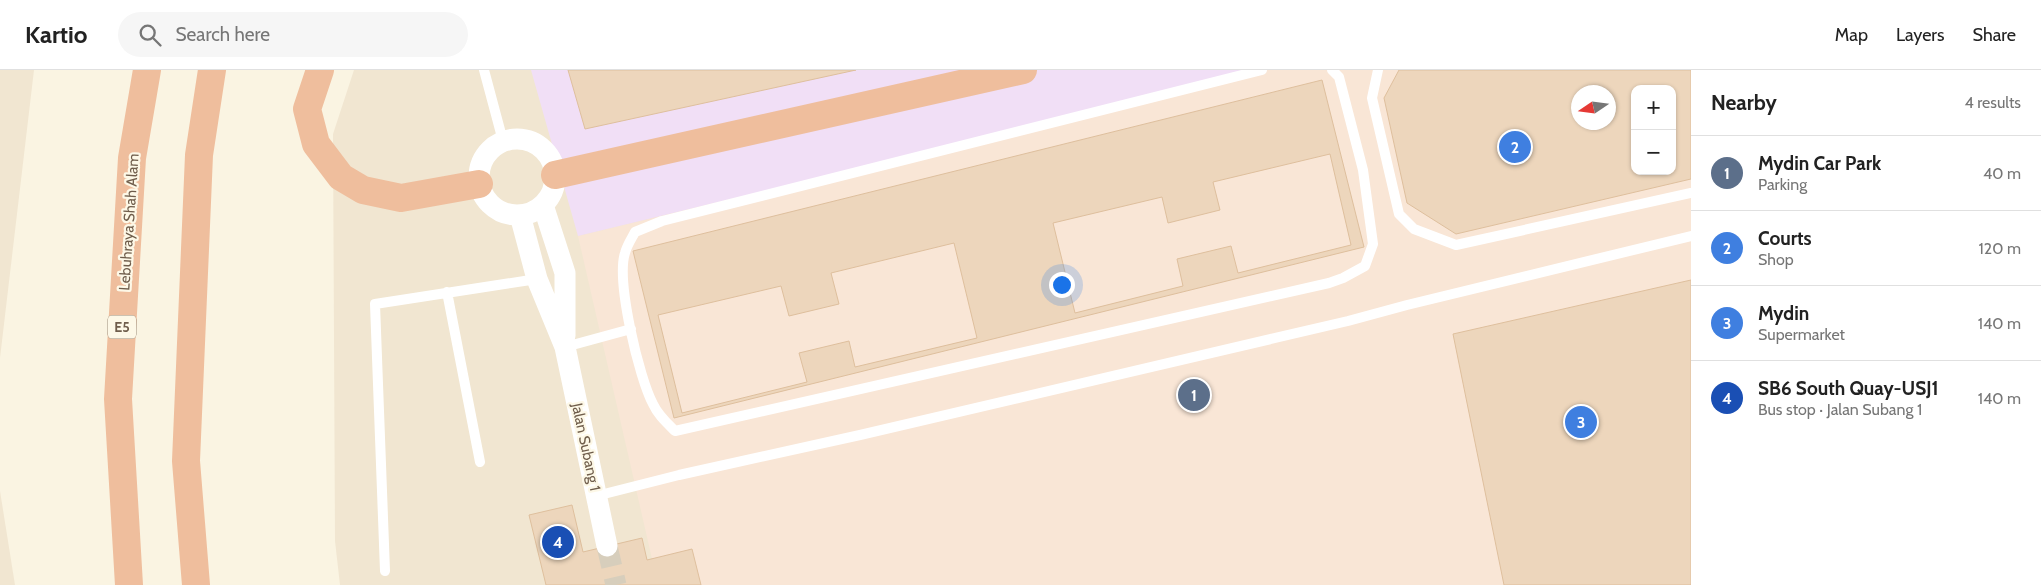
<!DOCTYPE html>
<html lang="en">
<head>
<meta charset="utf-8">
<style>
	:root { --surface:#fff; --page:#f6f6f6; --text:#222; --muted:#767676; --line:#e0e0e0; --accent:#754d37 }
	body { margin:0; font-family:Cabin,sans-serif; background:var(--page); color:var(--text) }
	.controls { position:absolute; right:15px; top:15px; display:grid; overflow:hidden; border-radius:10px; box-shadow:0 1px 4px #0004 }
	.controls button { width:45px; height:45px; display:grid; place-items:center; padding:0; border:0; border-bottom:1px solid var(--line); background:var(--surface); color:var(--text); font:25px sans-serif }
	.compass { position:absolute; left:1571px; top:15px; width:45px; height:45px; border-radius:50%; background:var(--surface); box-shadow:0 1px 4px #0004; rotate:257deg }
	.you { position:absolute; left:1061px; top:214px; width:18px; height:18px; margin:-12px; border:4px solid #fff; border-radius:50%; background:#1a73e8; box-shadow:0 0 0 8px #1a73e833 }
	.badge { display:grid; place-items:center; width:32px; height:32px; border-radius:50%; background:var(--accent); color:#fff; font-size:16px; font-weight:700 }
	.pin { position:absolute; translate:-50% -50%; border:2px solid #fff; box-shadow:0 1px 5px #0006 }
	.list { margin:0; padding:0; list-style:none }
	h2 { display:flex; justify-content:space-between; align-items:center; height:65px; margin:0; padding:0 20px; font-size:21px }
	h2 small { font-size:16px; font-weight:400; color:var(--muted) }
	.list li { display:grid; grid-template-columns:32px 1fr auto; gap:15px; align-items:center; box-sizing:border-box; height:75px; padding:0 20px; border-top:1px solid var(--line) }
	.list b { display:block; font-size:19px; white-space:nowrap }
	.list p { margin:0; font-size:16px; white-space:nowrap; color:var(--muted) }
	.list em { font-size:16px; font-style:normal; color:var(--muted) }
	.icon { flex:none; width:28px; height:28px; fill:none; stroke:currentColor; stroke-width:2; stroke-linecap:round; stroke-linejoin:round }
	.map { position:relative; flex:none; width:1691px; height:515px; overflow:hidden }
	header { display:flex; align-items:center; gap:30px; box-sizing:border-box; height:70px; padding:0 25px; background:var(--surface); border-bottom:1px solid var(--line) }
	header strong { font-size:24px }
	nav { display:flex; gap:28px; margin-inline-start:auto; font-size:18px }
	.search { width:350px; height:45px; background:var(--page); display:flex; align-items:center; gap:12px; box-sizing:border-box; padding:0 18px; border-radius:28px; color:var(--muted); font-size:19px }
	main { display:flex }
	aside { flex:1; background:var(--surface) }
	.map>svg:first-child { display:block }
</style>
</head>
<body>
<header>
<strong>Kartio</strong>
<div class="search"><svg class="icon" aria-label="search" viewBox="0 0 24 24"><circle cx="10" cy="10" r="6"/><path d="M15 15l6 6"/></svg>Search here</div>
<nav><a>Map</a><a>Layers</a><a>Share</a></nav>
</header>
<main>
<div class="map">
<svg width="1691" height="515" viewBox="0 0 1691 515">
	<rect width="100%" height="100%" fill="#faf4e2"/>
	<path fill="#f1e6d1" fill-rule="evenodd" d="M 0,0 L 34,0 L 0,288 Z
		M 354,0 L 1691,0 L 1691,515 L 340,515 L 335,471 L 333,64 ZM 1635,19 L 1672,19 L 1672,101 L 1635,101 ZM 1578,22 L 1608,22 L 1608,52 L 1578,52 Z
		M 0,421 L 15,515 L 0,515 Z"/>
	<path fill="#f9e6d6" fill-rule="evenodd" d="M 1264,0 L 1691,0 L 1691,515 L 658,515 L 578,166 ZM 1635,19 L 1672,19 L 1672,101 L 1635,101 ZM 1578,22 L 1608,22 L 1608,52 L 1578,52 Z"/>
	<path fill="#f1dff6" d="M 531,0 L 1264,0 L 578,166 Z"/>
	<path fill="#edd6bc" stroke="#debf9d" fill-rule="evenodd" d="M 568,0 L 856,0 L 585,59 Z
		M 1399,0 L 1691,0 L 1691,109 L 1456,164 L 1407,133 L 1384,28 ZM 1635,19 L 1672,19 L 1672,101 L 1635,101 ZM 1578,22 L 1608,22 L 1608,52 L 1578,52 Z
		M 1322,10 L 1364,177 L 674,348 L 633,181 Z
		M 1330,84 L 1351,175 L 1238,203 L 1231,176 L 1177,189 L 1183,216 L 1075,243 L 1053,153 L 1162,127 L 1168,153 L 1220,140 L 1213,112 Z
		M 954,173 L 977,268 L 855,297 L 849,271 L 799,283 L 807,312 L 682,343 L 658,245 L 781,216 L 789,246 L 839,234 L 831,203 Z
		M 1691,210 L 1691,515 L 1504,515 L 1453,264 Z
		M 572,435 L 583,482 L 642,468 L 647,490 L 692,479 L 701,515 L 546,515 L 529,445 Z"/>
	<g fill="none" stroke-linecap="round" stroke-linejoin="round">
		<path stroke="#d7cebc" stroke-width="21" stroke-dasharray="21 11" stroke-linecap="butt" d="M 607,476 L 616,515"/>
		<path stroke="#fff" stroke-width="10" d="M 484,0 L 503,71
			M 1262,0 L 662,151 L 635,162 C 632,168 627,175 625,183 C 616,211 639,308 653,334 C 658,345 666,352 675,361 L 1329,213 L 1343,208 L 1365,196 L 1373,174 L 1363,100 L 1339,7 L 1332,0
			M 1378,0 L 1372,28 L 1399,144 L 1414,159 L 1456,175 L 1691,123
			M 447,222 L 480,392
			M 565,277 L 631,259
			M 596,426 L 679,405 L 860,365 L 1348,251 L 1407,235 L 1691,166
			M 385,501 L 375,234 L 537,209"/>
		<path stroke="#fff" stroke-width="21" d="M479 107a38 38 0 1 1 76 0a38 38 0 1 1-76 0Z
			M 543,135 L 565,203 L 565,266
			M 520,145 L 537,209 L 565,277 L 607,476"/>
		<path stroke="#efbe9d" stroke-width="28" d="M 320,0 L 307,39 L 316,74 L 341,107 L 363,120 L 401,128 L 479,114
			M 555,105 L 1023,0
			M 129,515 L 118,329 L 132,88 L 147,0
			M 196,515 L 186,391 L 199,85 L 212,0"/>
	</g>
	<g text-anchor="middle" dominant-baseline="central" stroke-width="4.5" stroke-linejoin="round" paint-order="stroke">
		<rect fill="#fdf8e7" stroke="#9a8c7a" stroke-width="1" x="108" y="245.5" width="28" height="23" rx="4"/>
		<g font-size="14" font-weight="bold" fill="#6f5d4b">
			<text x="122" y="257">E5</text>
		</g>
		<g font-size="15" fill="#6f5d4b" stroke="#fdf8e7">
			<text transform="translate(129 152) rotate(-86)">Lebuhraya Shah Alam</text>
			<text transform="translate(586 377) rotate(78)">Jalan Subang 1</text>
		</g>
	</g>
</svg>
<div class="controls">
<button>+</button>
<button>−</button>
</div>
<svg class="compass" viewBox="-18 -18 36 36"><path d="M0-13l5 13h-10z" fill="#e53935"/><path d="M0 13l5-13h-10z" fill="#767676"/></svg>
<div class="you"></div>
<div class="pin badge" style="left:1194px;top:325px;background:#5c6f8a">1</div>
<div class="pin badge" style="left:1515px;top:77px;background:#3f7fe0">2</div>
<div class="pin badge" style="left:1581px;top:352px;background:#3f7fe0">3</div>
<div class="pin badge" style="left:558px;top:472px;background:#1a4fb4">4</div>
</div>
<aside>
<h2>Nearby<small>4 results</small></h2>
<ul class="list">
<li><span class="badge" style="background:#5c6f8a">1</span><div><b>Mydin Car Park</b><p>Parking</p></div><em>40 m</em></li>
<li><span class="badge" style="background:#3f7fe0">2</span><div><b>Courts</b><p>Shop</p></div><em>120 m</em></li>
<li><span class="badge" style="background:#3f7fe0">3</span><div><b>Mydin</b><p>Supermarket</p></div><em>140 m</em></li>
<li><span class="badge" style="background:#1a4fb4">4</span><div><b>SB6 South Quay-USJ1</b><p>Bus stop · Jalan Subang 1</p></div><em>140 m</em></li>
</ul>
</aside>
</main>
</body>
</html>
